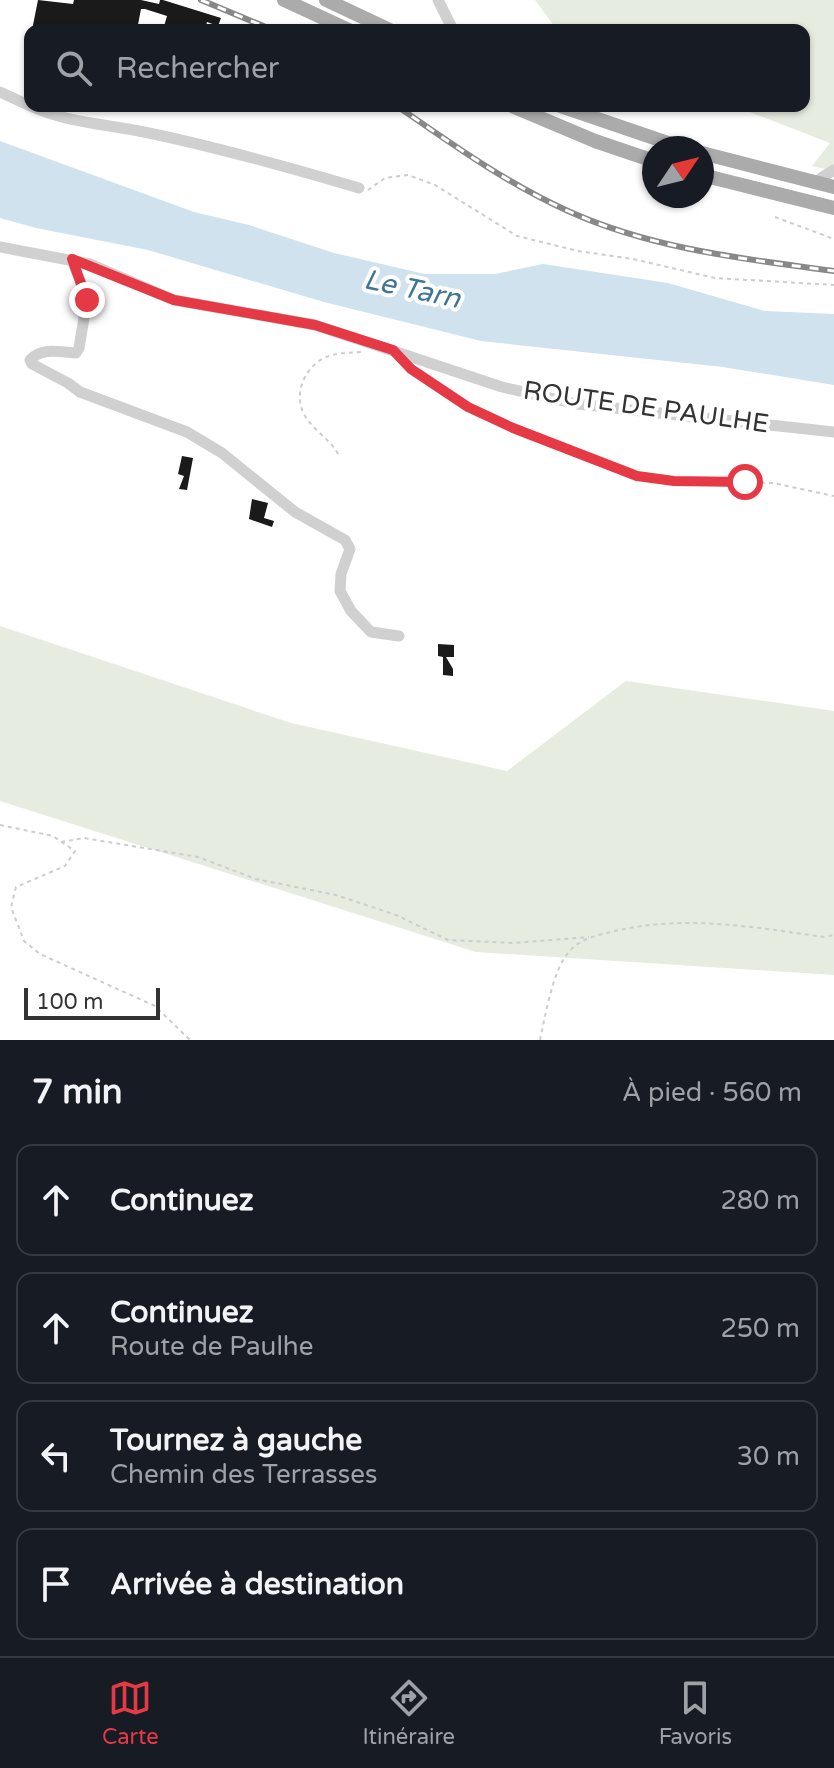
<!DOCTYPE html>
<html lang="fr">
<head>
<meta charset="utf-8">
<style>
	:root { --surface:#171b24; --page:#20242c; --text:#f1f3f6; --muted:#9ea1a6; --line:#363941; --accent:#e63946 }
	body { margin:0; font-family:"Varela Round",sans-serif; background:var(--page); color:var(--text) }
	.compass { position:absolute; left:642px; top:136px; width:72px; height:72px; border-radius:50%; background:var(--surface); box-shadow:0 2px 6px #0004; rotate:55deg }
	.scale { position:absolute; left:24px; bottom:20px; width:136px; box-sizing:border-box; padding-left:8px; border:4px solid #333; border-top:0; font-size:22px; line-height:28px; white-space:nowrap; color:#333; -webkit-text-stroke:6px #fff; paint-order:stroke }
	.stop { position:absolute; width:24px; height:24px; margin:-18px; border:6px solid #e63946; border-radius:50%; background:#fff }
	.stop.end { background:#e63946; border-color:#fff; box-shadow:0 2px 8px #0008 }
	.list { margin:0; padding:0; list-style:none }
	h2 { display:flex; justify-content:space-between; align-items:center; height:104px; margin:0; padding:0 32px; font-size:34px }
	h2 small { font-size:26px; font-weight:400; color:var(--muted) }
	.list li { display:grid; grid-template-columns:52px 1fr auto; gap:24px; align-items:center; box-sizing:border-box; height:112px; margin:0 16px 16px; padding:0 16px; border:2px solid var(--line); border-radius:16px }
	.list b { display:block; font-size:30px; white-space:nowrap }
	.list p { margin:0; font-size:26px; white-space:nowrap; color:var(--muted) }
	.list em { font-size:26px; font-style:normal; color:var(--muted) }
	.icon { flex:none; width:44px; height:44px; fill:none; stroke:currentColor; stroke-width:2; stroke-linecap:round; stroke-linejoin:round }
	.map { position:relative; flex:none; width:834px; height:1040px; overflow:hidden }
	.search { position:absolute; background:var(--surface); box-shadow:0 2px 6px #0004; left:24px; right:24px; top:24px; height:88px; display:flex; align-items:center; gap:20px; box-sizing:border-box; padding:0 28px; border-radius:16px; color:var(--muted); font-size:30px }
	.sheet { height:616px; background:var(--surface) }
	nav { display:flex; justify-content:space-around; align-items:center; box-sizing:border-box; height:112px; border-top:2px solid var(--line); background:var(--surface); font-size:22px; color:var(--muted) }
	nav a { display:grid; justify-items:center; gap:4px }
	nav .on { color:var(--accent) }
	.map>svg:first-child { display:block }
</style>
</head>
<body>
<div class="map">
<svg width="834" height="1040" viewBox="0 0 834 1040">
	<rect width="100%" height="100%" fill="#fff"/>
	<path fill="#e6ecdf" d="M 535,0 L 834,0 L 834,171 L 812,166 L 830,143 L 734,106 L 804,106 L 804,30 L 557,30 Z
		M 0,626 L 291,723 L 507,771 L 626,681 L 834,711 L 834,975 L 476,952 L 0,801 Z"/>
	<path fill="#cfe2ee" d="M 0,141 L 194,212 L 249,225 L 334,253 L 425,274 L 495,274 L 543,264 L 668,283 L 765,311 L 834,314 L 834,385 L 723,367 L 481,341 L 324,302 L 148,250 L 36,228 L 0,218 Z"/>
	<path fill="#1a1a1a" d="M 38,0 L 73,4 L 74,0 L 141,0 L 159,4 L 160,0 L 163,0 L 221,18 L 218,26 L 207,22 L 205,30 L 163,30 L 167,16 L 145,9 L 141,9 L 137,30 L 32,30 Z
		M 182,456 L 193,458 L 187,490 L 179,489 L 184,476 L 178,474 Z
		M 252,499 L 268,503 L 264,518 L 274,521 L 272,527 L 249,519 Z
		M 438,644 L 454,645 L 454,657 L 446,657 L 453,669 L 453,676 L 443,675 L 443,657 L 438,656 Z"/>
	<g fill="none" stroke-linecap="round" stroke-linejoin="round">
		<path stroke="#cdcdcd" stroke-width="2" stroke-dasharray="4 4" stroke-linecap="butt" d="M 368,190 L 385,178 L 408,175 L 435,185 L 517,236 L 578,251 L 633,259 L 715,278 L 834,285
			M 775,217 L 834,239
			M 411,368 L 468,407 L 513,428 L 637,476 L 674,481 L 773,483 L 834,496
			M 338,454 C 330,439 314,431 305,416 C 293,396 303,369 324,358 C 336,352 349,353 362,352
			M 0,825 L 53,836 L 75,851 L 65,866 L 16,887 L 11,907 L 24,941 L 40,954 L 155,1006 L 190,1040
			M 61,842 L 84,838 L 198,857 L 256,879 L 336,895 L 396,915 L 448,940 L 514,943 L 589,937
			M 540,1040 C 545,1017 553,970 568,953 C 578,940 596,935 611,932 C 682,914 753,927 824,937 L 834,935"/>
		<path stroke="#d0d0d0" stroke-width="11" d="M 438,0 L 453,30
			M 0,92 L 30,106
			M 31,106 C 67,123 106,124 144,132 C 217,147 288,167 359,188
			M 819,183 L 821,178 L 834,170
			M 0,247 L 90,264 L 174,300 L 315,325 L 502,387 L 577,404 L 834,432
			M 72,259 L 87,300 L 79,348 L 76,353 C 60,352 42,347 30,360 L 32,364 L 68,383 L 80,392 L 187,432 L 222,453 L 295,512 L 345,540 L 350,549 L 341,574 L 340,591 L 351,611 L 371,632 L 399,636"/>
		<path stroke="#ababab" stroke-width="14" d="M 284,0 L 349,30
			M 326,0 L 390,30
			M 512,106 L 595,141 L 654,161
			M 560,106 L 683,148
			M 702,153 L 834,187
			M 702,175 L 834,208"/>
		<g stroke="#888" stroke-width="6">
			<path id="rail" d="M 201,0 L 273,30
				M 397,106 C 452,144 506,183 568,211 C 652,249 744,259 834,271"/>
		</g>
		<use href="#rail" stroke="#fff" stroke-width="3" stroke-dasharray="9" stroke-linecap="butt"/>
	</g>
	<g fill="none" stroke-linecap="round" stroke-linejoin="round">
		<path stroke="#e63946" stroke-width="10" d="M 87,300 L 72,259 L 174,300 L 315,325 L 393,350 L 411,369 L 468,407 L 513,428 L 637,476 L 674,481 L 745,482"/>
	</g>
	<g text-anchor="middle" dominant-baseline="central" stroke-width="8" stroke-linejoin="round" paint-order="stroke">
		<g font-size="26" fill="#333" stroke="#fff">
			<text transform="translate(646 407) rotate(8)">ROUTE DE PAULHE</text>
		</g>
		<g font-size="28" font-style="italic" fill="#3f7597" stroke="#fff">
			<text transform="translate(412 289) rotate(12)">Le Tarn</text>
		</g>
	</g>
</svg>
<svg class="compass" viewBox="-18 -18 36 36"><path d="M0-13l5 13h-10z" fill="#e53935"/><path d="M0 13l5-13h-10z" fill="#9ea1a6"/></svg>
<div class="scale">100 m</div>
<div class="stop" style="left:745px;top:482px"></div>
<div class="stop end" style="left:87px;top:300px"></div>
<div class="search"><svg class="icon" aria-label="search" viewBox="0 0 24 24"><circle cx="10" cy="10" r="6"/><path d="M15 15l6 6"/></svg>Rechercher</div>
</div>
<section class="sheet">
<h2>7 min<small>À pied · 560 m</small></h2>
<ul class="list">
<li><svg class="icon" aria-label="ahead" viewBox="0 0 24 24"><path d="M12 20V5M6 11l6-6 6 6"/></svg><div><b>Continuez</b></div><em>280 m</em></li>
<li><svg class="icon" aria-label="ahead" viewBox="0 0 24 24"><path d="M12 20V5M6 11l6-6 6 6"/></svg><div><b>Continuez</b><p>Route de Paulhe</p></div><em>250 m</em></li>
<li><svg class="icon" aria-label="left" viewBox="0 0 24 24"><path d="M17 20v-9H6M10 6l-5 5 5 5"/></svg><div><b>Tournez à gauche</b><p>Chemin des Terrasses</p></div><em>30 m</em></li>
<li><svg class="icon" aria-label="arrive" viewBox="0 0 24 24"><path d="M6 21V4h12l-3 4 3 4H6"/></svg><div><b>Arrivée à destination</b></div></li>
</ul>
</section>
<nav>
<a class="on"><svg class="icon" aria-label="map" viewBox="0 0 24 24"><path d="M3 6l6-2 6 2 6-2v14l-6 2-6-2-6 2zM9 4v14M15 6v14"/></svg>Carte</a>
<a><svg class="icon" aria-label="directions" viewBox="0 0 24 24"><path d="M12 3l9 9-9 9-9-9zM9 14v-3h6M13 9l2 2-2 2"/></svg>Itinéraire</a>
<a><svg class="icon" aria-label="saved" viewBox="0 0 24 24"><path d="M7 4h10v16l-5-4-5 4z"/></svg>Favoris</a>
</nav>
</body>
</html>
